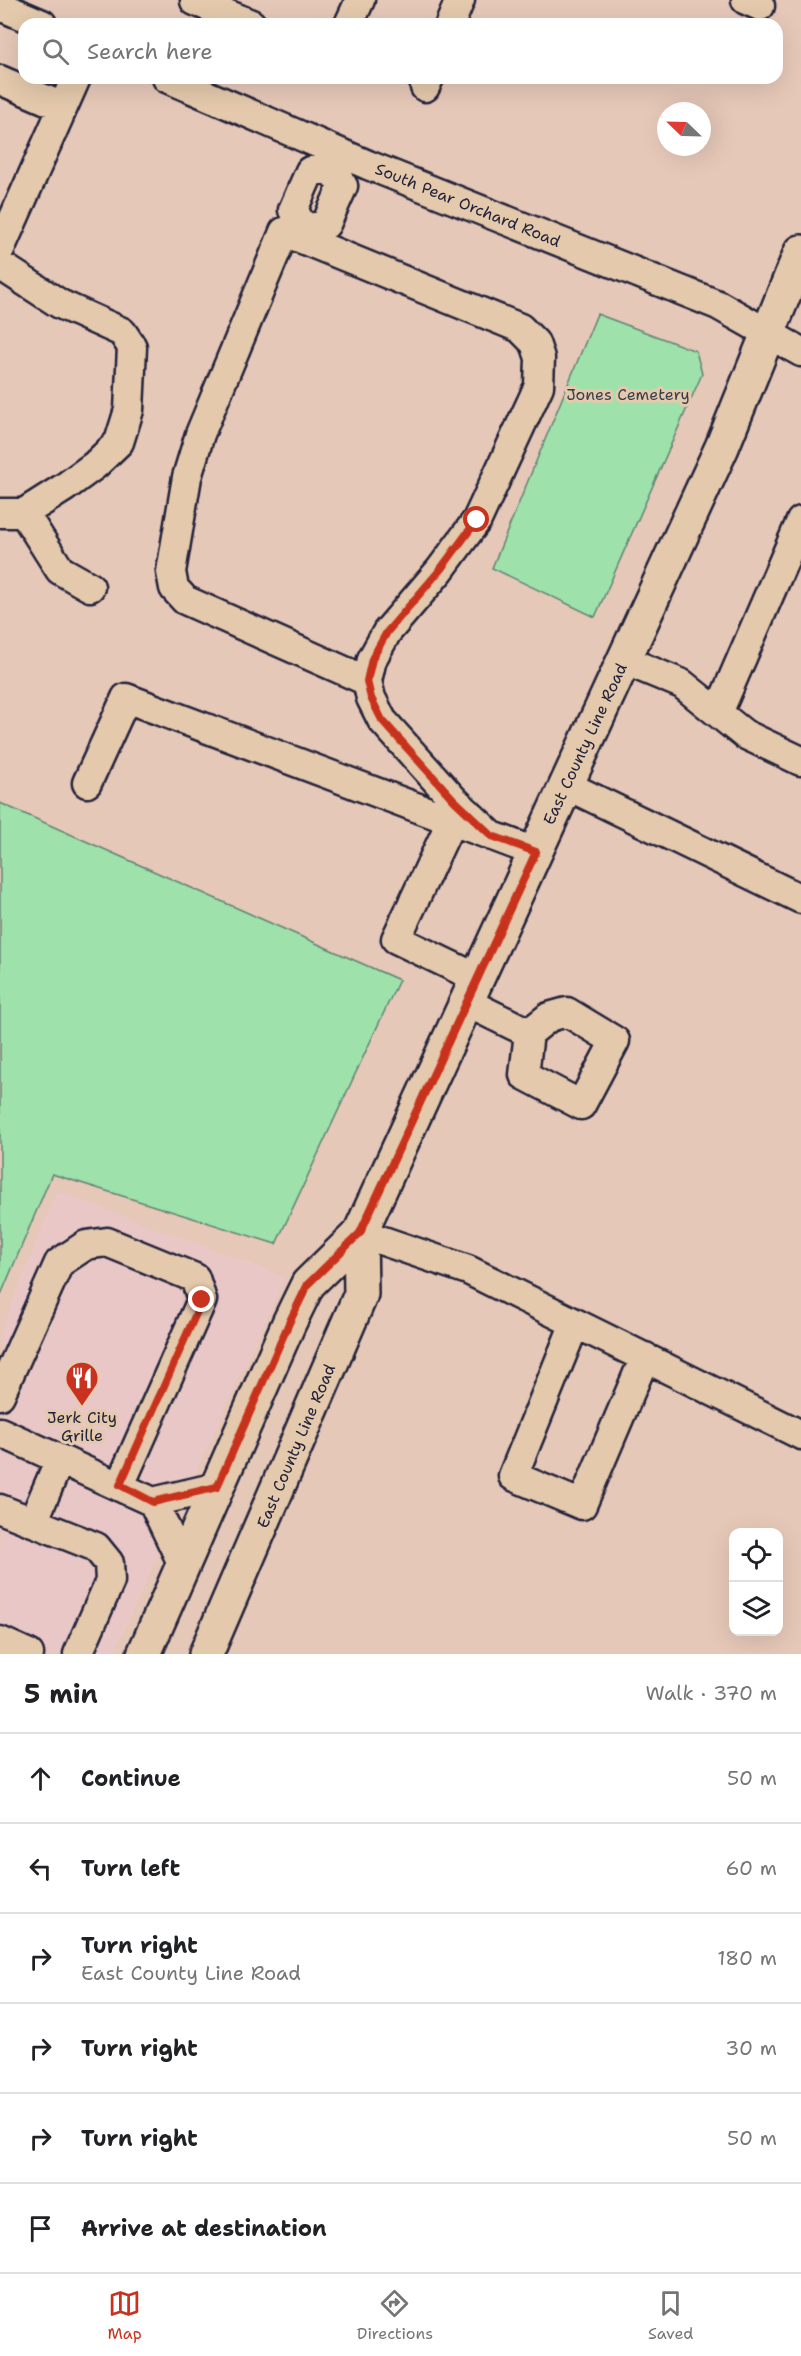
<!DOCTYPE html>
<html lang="en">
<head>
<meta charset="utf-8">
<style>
	:root { --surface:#fff; --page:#f6f6f6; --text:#202124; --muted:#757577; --line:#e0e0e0; --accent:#c8321e }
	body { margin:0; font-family:"Shantell Sans",sans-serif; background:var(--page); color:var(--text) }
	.controls { position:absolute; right:18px; bottom:18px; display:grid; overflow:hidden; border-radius:12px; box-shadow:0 6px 24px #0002 }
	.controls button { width:54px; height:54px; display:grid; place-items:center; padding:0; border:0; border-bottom:2px solid var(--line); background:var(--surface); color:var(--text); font:30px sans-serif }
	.compass { position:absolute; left:657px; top:102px; width:54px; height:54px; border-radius:50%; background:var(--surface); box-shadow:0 6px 24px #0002; rotate:293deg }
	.stop { position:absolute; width:18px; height:18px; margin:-14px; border:4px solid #c8321e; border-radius:50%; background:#fff }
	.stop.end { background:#c8321e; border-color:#fff; box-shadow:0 2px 6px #0008 }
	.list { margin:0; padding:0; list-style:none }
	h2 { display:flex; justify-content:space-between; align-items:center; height:78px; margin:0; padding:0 24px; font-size:26px }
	h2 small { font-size:20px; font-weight:400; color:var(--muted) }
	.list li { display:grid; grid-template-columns:39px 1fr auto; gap:18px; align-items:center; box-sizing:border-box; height:90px; padding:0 24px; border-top:2px solid var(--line) }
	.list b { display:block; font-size:22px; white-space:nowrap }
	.list p { margin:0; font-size:20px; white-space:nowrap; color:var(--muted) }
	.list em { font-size:20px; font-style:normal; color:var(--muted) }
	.icon { flex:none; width:33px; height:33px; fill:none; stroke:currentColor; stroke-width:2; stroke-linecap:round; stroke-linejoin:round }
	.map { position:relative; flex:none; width:801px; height:1654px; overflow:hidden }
	.search { position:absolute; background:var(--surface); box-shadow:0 6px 24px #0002; left:18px; right:18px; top:18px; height:66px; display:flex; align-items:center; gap:15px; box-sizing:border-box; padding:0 21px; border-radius:18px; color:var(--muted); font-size:22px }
	.sheet { height:618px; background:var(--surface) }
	nav { display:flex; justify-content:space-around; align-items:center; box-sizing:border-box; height:84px; border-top:2px solid var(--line); background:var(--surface); font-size:16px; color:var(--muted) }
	nav a { display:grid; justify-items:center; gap:3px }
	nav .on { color:var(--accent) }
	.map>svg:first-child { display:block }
</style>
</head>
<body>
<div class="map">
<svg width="801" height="1654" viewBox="0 0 801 1654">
	<rect width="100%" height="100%" fill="#e6c8b8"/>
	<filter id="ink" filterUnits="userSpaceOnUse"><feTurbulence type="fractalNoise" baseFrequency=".0167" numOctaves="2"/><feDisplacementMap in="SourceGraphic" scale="12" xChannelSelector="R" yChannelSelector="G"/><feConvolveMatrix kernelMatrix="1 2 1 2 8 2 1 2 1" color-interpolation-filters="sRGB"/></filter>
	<g filter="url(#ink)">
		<path fill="#e9c7c7" d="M 57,1191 L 285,1277 L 113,1654 L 0,1654 L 0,1334 Z"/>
		<path fill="#9ee1ab" stroke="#608273" stroke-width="1.5" d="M 597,314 L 696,351 L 702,374 L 595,617 L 492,568 Z
			M 0,803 L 399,980 L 276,1244 L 52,1174 L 0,1297 Z"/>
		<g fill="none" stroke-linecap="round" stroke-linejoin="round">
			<g stroke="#22223b" stroke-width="33">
				<path id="minor" d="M 746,0 L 760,6
					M 195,1 L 251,24
					M 0,6 L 42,24
					M 349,24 L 360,0
					M 450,24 L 460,0
					M 167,78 L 368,165 L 718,305 L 801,352
					M 0,80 L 63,107
					M 425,87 L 429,78
					M 330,168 L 343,186 L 326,224 L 305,230 L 293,210 L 310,171 Z
					M 305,230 L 302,239 L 520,328 L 535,343 L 540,358 L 539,386 L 477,520 L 440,570 L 387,632 L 372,659 L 367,681 L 371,698 L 382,720 L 454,800 L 492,836
					M 302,239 L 284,232 L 200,434 L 187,477 L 171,572 L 174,588 L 185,600 L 367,681
					M 0,249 L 76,78
					M 0,265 L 60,304 L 122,332 L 132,347 L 129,410 L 119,442 L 95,465 L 65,487 L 24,513 L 0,513
					M 24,513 L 60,570 L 90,587
					M 624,660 L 682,684 L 744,734 L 801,761
					M 718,713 L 801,521
					M 87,783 L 126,698 L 535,852
					M 566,785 L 801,899
					M 452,820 L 396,939 L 477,978
					M 466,1002 L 529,1033 L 524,1075 L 581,1105 L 615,1041 L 567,1012 L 549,1017 L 529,1033
					M 360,1233 L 468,1270 L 801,1435
					M 575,1323 L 513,1476 L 582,1505 L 645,1357
					M 0,1395 L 59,1263 L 86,1245 L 107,1242 L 195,1278 L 202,1300 L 120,1485
					M 0,1432 L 153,1502 L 183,1565
					M 153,1502 L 217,1487
					M 0,1509 L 96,1547 L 109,1563 L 110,1581 L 78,1654
					M 33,1522 L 60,1459
					M 0,1641 L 29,1654"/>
			</g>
			<g stroke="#22223b" stroke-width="38">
				<path id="major" d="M 144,1654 L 289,1323 L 308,1284 L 360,1233 L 722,447 L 801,252
					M 206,1654 L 361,1294 L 360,1233"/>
			</g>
			<use href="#minor" stroke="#e4c9ac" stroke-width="28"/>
			<use href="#major" stroke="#e4c9ac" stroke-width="33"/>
		</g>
	</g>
	<g fill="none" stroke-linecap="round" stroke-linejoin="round" filter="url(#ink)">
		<path stroke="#c8321e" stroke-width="8" d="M 202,1300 L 120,1485 L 153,1502 L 217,1487 L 289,1323 L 308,1284 L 360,1233 L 536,852 L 492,836 L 454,800 L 382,720 L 371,698 L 367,681 L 372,659 L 387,632 L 440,570 L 477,520"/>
	</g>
	<defs>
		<g id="restaurant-pin" transform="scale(1.725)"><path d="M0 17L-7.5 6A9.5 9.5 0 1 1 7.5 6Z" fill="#c8321e" stroke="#e4c9ac"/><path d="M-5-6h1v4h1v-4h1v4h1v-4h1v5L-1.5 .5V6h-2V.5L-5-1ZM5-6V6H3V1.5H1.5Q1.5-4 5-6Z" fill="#fff"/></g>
	</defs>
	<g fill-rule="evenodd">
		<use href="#restaurant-pin" x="82" y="1378"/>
	</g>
	<g text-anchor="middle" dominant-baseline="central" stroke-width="6" stroke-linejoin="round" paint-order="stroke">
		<g font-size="16" fill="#22223b" stroke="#e4c9ac">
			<text transform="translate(468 205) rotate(22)">South Pear Orchard Road</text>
			<text transform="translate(585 744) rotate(-65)">East County Line Road</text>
			<text transform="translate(296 1446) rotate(-67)">East County Line Road</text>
		</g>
		<g font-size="16" fill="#353f4c" stroke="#e4c9ac">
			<text x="628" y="394">Jones Cemetery</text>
		</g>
		<g font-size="16" fill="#22223b" stroke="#e4c9ac">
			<text x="82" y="1417">Jerk City<tspan x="82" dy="18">Grille</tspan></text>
		</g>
	</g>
</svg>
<div class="controls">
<button><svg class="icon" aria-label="locate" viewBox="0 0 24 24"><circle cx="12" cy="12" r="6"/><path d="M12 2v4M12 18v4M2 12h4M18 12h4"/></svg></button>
<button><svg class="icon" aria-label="layers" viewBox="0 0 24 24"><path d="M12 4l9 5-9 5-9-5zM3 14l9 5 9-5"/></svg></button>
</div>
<svg class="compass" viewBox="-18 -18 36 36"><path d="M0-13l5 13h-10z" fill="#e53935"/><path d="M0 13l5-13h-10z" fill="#757577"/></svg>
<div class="stop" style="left:477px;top:520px"></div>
<div class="stop end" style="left:202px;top:1300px"></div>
<div class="search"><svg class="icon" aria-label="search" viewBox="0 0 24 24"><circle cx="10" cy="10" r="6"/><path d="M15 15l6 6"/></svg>Search here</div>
</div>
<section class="sheet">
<h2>5 min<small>Walk · 370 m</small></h2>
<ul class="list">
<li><svg class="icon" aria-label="ahead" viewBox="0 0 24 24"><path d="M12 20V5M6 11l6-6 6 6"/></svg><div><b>Continue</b></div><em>50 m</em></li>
<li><svg class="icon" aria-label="left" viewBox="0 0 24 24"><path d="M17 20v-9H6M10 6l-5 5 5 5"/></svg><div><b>Turn left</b></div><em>60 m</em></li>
<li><svg class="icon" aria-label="right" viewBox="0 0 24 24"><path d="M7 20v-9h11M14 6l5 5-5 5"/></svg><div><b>Turn right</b><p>East County Line Road</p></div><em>180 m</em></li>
<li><svg class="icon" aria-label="right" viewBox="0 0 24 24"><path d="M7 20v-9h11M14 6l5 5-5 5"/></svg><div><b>Turn right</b></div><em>30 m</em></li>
<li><svg class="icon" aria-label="right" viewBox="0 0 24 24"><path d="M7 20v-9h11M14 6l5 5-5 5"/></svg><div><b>Turn right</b></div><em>50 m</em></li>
<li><svg class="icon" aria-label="arrive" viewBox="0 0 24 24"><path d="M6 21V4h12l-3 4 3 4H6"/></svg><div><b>Arrive at destination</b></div></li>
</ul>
</section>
<nav>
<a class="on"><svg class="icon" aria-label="map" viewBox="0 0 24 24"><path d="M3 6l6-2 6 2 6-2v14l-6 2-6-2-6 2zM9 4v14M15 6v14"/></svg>Map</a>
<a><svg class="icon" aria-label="directions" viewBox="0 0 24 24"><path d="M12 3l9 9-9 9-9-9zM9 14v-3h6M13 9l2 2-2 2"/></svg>Directions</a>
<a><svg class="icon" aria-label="saved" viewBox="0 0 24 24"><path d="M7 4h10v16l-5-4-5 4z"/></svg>Saved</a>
</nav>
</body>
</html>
